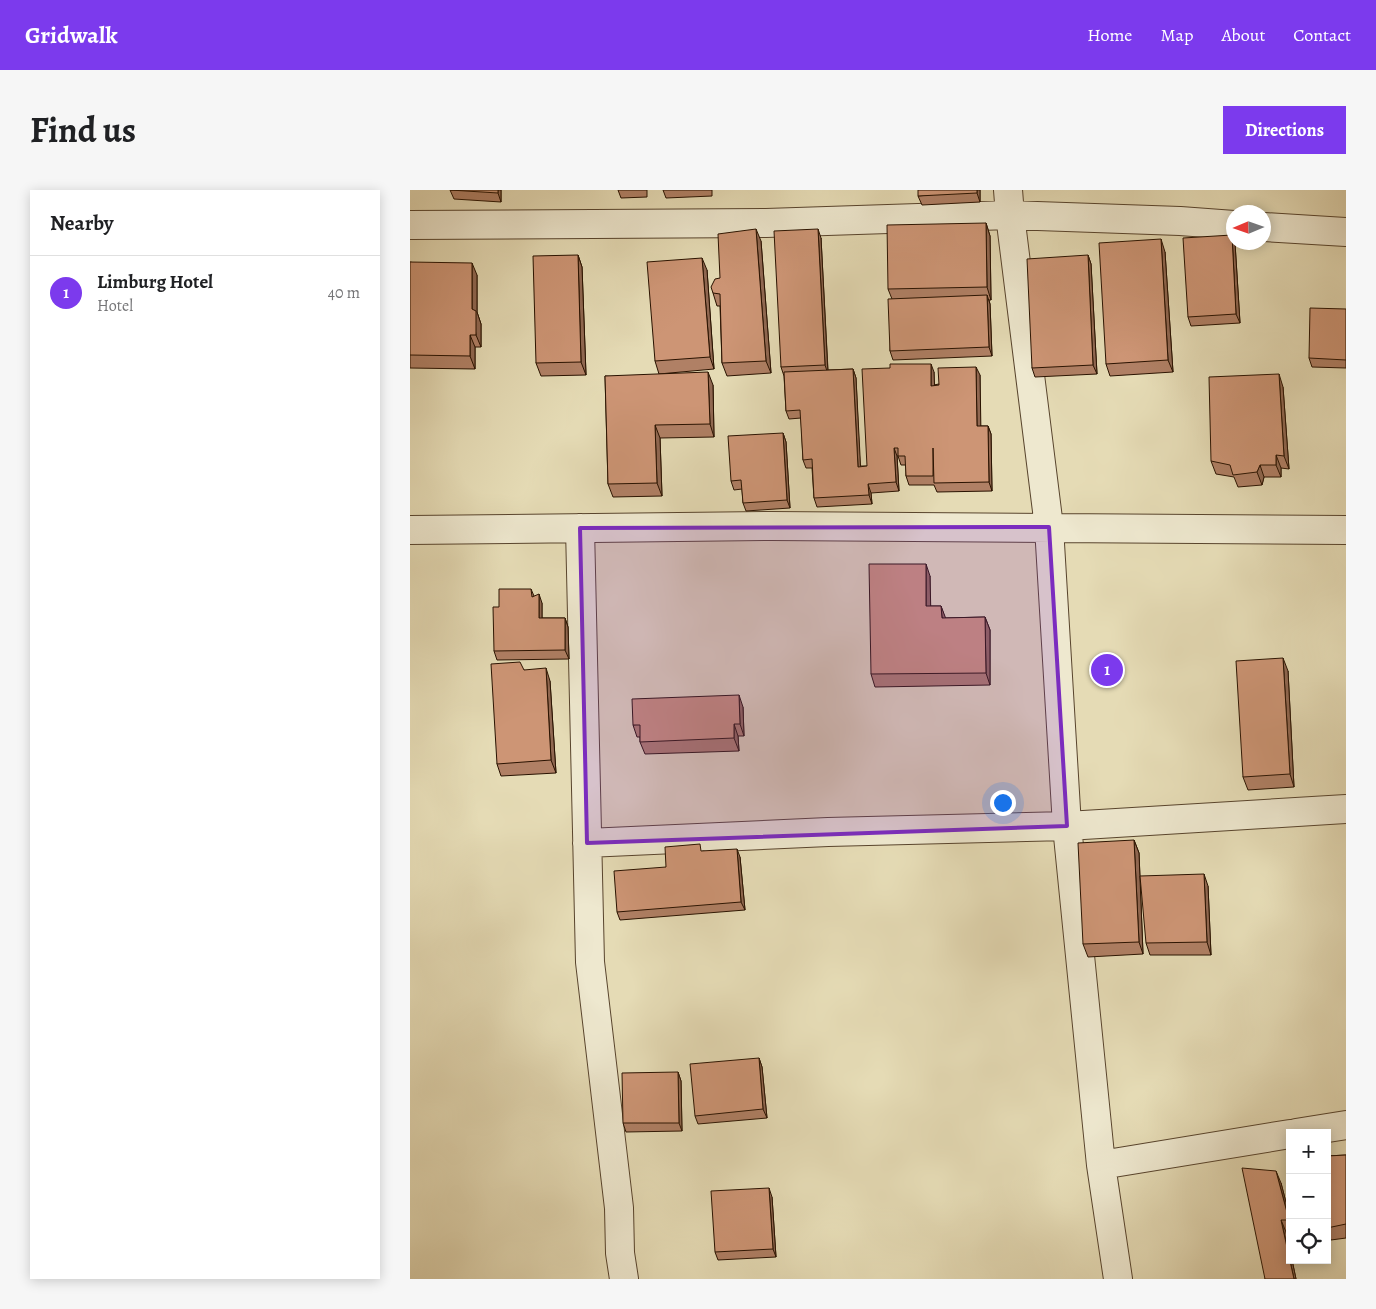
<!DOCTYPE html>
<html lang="en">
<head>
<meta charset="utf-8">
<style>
	:root { --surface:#fff; --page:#f6f6f6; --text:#202124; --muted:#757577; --line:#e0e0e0; --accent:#7c3aed }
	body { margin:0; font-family:Alegreya,serif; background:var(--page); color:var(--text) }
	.controls { position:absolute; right:15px; bottom:15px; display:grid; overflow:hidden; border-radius:0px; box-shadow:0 2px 12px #0003 }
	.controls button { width:45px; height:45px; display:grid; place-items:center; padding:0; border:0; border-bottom:1px solid var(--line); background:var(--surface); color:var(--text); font:25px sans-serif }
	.compass { position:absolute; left:816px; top:15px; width:45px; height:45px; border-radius:50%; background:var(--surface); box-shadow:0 2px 12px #0003; rotate:268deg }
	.you { position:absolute; left:592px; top:612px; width:18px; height:18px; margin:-12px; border:4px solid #fff; border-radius:50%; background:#1a73e8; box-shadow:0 0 0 8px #1a73e833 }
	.badge { display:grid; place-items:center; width:32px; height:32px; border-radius:50%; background:var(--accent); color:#fff; font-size:16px; font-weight:700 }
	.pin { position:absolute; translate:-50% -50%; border:2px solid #fff; box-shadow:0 1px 5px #0006 }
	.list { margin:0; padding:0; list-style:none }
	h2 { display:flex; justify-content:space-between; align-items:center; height:65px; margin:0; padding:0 20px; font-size:21px }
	h2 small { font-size:16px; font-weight:400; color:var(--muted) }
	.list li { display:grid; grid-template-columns:32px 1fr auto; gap:15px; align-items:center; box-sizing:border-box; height:75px; padding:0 20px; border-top:1px solid var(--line) }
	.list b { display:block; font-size:19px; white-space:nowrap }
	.list p { margin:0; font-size:16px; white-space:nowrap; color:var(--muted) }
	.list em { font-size:16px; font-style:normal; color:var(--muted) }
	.icon { flex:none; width:28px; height:28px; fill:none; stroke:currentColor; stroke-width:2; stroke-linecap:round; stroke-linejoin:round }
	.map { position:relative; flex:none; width:936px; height:1089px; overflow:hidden; border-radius:0px }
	header { display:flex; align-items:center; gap:30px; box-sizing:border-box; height:70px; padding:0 25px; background:var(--accent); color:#fff }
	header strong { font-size:24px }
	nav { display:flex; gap:28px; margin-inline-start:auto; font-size:18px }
	.intro { display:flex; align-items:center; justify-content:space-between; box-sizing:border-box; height:120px; padding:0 30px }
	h1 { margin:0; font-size:35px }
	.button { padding:12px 22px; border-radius:0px; background:var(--accent); color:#fff; font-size:18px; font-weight:700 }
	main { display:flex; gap:30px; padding:0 30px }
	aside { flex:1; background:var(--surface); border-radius:0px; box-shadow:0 2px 12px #0003 }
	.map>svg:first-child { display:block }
</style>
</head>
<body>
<header>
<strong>Gridwalk</strong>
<nav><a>Home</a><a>Map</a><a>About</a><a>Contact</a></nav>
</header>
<div class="intro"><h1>Find us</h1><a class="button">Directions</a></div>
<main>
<aside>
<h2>Nearby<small></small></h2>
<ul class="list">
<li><span class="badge">1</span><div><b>Limburg Hotel</b><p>Hotel</p></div><em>40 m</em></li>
</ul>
</aside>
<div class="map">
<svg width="936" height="1089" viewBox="0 0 936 1089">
	<rect width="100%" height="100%" fill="#e5dbb5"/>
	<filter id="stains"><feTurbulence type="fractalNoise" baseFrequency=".004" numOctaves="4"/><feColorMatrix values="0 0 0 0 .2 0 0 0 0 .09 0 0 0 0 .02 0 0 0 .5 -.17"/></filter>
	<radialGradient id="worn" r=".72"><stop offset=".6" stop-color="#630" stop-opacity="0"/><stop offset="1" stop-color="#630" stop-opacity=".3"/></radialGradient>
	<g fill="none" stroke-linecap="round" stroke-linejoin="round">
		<g stroke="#58442d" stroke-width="30">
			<path id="street" d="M 598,0 L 600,25 L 639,337 L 657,636 L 691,975 L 708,1089
				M 0,35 L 356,33 L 600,25 L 770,31 L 824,35
				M 854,37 L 936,42
				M 170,338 L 180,772 L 209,1018 L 210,1063 L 214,1089
				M 0,340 L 362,336 L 936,340
				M 177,653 L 418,642 L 657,636 L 936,619
				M 886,943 L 936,935
				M 691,975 L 880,944"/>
		</g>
		<use href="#street" stroke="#eee8cf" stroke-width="28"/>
	</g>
	<path fill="#b08065" stroke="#291200" d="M 40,0 L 91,0 L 91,12 L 44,9 Z
		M 208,0 L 237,0 L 237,7 L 211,8 Z
		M 253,0 L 302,0 L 302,6 L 256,8 Z
		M 570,0 L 570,12 L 512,15 L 508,6 Z
		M 576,33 L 580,46 L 581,110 L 579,110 L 580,114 L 582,166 L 483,170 L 480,161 L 482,109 L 478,99 Z
		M 411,48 L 418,180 L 443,179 L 446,188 L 450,276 L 457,276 L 524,182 L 524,195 L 570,185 L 570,236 L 578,236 L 581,244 L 582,301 L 527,302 L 524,295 L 499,295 L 496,286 L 496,275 L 491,275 L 488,266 L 487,266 L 489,301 L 461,303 L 462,314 L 407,317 L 404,308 L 402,278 L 396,278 L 393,270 L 391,228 L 379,229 L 376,221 L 374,186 L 371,177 Z
		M 824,50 L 825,53 L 830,133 L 781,136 L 778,127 Z
		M 351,51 L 361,183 L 317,186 L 312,173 L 310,116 L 307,116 L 303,103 L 310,88 Z
		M 755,62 L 763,182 L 700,186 L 696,174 Z
		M 168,65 L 172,77 L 176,185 L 131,186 L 126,173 Z
		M 678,65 L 681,74 L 687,184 L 625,187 L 622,178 Z
		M 0,72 L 67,85 L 67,122 L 71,134 L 71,157 L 65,157 L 65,179 L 0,178 Z
		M 297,80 L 304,179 L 249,184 L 245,171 Z
		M 936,119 L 936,178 L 902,177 L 899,168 Z
		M 195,186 L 303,195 L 304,247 L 250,248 L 252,306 L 203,307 L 198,294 Z
		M 873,197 L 879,279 L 871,278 L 871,287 L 854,287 L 852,295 L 828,297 L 824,287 L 806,284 L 801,271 Z
		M 373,243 L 376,252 L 380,318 L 336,321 L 333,313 L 332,299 L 324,300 L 321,291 Z
		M 520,386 L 520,416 L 531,416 L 535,428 L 575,427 L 580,440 L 580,495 L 465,497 L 461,484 Z
		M 121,399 L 124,406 L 132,413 L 132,428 L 155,428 L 158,437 L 159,469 L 87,470 L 84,461 Z
		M 114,480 L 140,491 L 146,583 L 91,586 L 87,574 Z
		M 878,481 L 884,597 L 838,600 L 833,587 Z
		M 333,517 L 334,546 L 328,546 L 329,561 L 235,564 L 230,552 L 230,547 L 227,547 L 223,535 Z
		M 724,650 L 729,663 L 733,764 L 678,767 L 673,754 Z
		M 293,661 L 330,667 L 335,720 L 210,730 L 207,722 L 256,677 Z
		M 798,696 L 801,765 L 740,765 L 736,753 Z
		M 349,868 L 352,877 L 357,928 L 288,934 L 285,926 Z
		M 268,882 L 271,891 L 272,941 L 216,942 L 213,933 Z
		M 936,965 L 936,1048 L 921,1050 L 917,1039 L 917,966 Z
		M 871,993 L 880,1028 L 880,1043 L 876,1042 L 880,1070 L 882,1070 L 886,1089 L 855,1089 Z
		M 362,1007 L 366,1067 L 308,1070 L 305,1062 Z"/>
	<path fill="#906852" stroke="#291200" d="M 88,0 L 91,0 L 91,12 L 88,3 Z
		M 567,0 L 570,0 L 570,12 L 567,3 Z
		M 576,33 L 580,46 L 581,110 L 577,97 Z
		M 346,39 L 351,51 L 361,183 L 356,171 Z
		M 408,39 L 411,48 L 418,184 L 415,175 Z
		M 822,45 L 824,50 L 824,52 L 825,53 L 830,133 L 826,124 Z
		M 751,49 L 755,62 L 763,182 L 758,170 Z
		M 168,65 L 172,77 L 176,185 L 171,172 Z
		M 678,65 L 681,74 L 687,184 L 683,175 Z
		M 292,68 L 297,80 L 304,179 L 300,167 Z
		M 62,73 L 67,85 L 67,122 L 71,134 L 71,157 L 66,145 L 62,119 Z
		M 577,105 L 580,114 L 582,166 L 579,157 Z
		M 60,145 L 65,157 L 65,179 L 60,166 Z
		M 521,174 L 524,182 L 525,205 L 521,196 Z
		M 566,177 L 570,185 L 571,245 L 567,236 Z
		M 443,179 L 446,188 L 451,285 L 448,277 Z
		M 298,182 L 303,195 L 304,247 L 300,234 Z
		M 869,184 L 873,197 L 879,279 L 874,266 Z
		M 245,235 L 250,248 L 252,306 L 247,293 Z
		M 578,236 L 581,244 L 582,301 L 579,292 Z
		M 373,243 L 376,252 L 380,318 L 377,310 Z
		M 484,258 L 487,266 L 489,301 L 486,292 Z
		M 866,265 L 871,278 L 871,287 L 866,275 Z
		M 850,275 L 854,287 L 852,295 L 847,282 Z
		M 458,294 L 461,303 L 462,314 L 459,305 Z
		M 516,374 L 520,386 L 521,429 L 516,416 Z
		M 129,404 L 132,413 L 132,437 L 129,428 Z
		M 531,416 L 536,429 L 532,428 Z
		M 575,427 L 580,440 L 580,495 L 576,483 Z
		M 155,428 L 158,437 L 159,469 L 155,460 Z
		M 873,468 L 878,481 L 884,597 L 880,584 Z
		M 136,478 L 140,491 L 146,583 L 141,570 Z
		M 329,505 L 333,517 L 334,546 L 330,534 Z
		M 324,534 L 328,546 L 329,561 L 324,548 Z
		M 724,650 L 729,663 L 733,764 L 729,752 Z
		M 327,659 L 330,667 L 335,720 L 331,712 Z
		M 794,684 L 798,696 L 801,765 L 797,752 Z
		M 349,868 L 352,877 L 357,928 L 353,919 Z
		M 268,882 L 271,891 L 272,941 L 269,933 Z
		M 866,981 L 871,993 L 880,1028 L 880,1033 Z
		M 359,998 L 362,1007 L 366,1067 L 363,1059 Z
		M 871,1030 L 876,1042 L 880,1059 L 880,1068 Z
		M 880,1070 L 882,1070 L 886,1089 L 884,1089 Z"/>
	<path fill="#cd9575" stroke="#291200" d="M 40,0 L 88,0 L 88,3 Z
		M 508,0 L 567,0 L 567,3 L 508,6 Z
		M 576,33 L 577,97 L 478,99 L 477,35 Z
		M 346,39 L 356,171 L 312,173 L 310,104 L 303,103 L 301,97 L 305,89 L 310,88 L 308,44 Z
		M 408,39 L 415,175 L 371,177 L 364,41 Z
		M 822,45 L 826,124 L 778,127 L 773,48 Z
		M 751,49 L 758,170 L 696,174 L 689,53 Z
		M 168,65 L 171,172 L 126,173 L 123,66 Z
		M 678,65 L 683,175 L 622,178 L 617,69 Z
		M 292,68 L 300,167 L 245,171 L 237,72 Z
		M 0,72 L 62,73 L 62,119 L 66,121 L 66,145 L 60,145 L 60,166 L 0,165 Z
		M 577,105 L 579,157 L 480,161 L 478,109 Z
		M 900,118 L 936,119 L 936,170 L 899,168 Z
		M 480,174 L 521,174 L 521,196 L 529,195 L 528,178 L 566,177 L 567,236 L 578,236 L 579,292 L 524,293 L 523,258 L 523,286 L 496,286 L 495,266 L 488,266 L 488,258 L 484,258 L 486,292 L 458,294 L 459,305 L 404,308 L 402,269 L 393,270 L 390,220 L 376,221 L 374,182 L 443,179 L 448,277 L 457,276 L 452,179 L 480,178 Z
		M 298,182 L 300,234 L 245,235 L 247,293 L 198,294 L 195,186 Z
		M 869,184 L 874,266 L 866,265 L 866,275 L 850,275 L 847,282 L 823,285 L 820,275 L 801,271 L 799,187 Z
		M 373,243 L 377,310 L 333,313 L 331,290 L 321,291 L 318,246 Z
		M 459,374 L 516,374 L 516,416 L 531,416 L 532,428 L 575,427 L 576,483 L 461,484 Z
		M 89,399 L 121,399 L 122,407 L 129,404 L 129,428 L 155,428 L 155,460 L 84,461 L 83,417 L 89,417 Z
		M 873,468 L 880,584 L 833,587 L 826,471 Z
		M 110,472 L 114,480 L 136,478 L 141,570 L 87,574 L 81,474 Z
		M 329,505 L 330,534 L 324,534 L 324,548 L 230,552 L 230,535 L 223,535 L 222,509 Z
		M 724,650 L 729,752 L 673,754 L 668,653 Z
		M 290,654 L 291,661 L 327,659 L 331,712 L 207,722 L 204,681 L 256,677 L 255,657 Z
		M 794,684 L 797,752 L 736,753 L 730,686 Z
		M 349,868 L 353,919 L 285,926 L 280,874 Z
		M 268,882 L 269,933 L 213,933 L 212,883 Z
		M 936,965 L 936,1034 L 917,1038 L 917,966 Z
		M 832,978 L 866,981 L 879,1030 L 871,1030 L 884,1089 L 855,1089 Z
		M 359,998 L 363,1059 L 305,1062 L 301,1001 Z"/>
	<path fill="#7b2cbf" fill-opacity="0.2" stroke="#7b2cbf" stroke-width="4" stroke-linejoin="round" d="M 639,337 L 657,636 L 177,653 L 170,338 Z"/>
	<rect width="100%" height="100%" filter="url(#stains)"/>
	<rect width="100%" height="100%" fill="url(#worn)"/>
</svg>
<div class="controls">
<button>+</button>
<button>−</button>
<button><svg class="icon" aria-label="locate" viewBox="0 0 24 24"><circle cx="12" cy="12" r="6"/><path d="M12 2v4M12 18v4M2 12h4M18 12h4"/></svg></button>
</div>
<svg class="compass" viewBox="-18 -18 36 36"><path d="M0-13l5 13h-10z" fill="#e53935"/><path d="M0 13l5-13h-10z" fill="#757577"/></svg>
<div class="you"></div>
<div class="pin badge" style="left:697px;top:480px">1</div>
</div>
</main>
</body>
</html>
